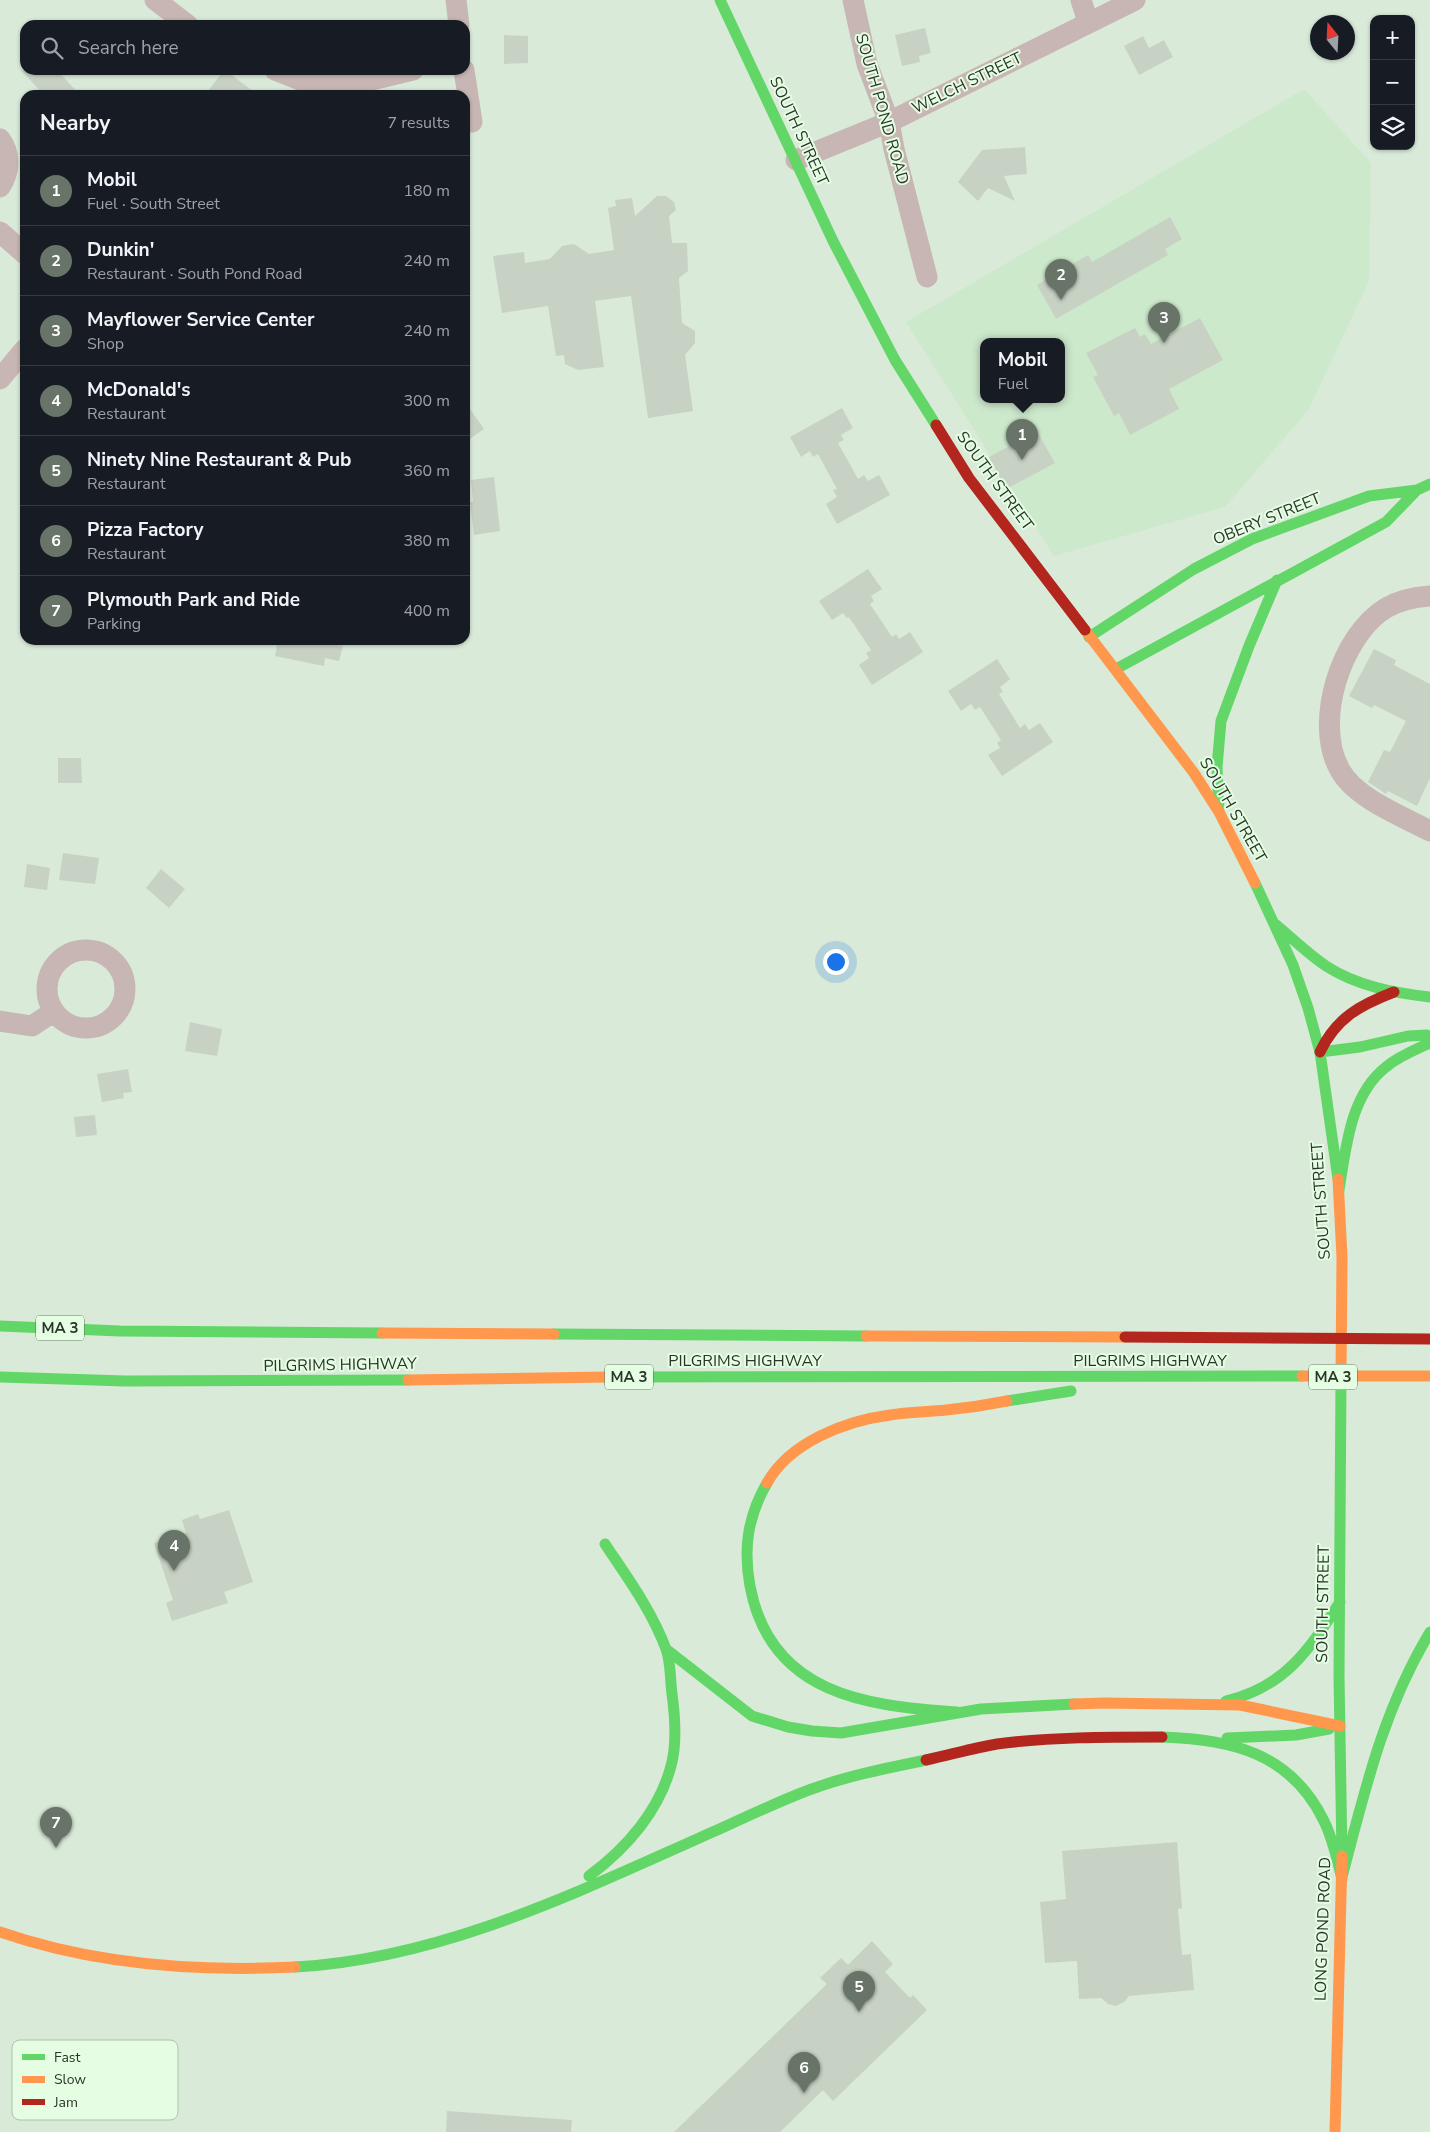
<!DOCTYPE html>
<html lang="en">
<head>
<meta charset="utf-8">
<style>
	:root { --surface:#171b24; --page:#242831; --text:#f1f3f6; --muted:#9ea1a6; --line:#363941; --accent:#677467 }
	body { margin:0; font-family:"Nunito Sans",sans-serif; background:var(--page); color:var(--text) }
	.controls { position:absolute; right:15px; top:15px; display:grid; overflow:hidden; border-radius:10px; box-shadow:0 1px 4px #0004 }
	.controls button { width:45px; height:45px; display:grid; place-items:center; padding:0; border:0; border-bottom:1px solid var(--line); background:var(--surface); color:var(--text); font:25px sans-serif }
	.compass { position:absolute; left:1310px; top:15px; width:45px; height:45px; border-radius:50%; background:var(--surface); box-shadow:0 1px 4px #0004; rotate:342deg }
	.you { position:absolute; left:835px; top:961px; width:18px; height:18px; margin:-12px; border:4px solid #fff; border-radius:50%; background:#1a73e8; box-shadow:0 0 0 8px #1a73e833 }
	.badge { display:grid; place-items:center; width:32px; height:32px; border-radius:50%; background:var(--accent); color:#fff; font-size:16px; font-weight:700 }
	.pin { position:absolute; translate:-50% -41px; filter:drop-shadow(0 1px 2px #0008) }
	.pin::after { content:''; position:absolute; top:26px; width:18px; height:15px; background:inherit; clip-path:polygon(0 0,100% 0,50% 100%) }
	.popup { position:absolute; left:980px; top:338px; width:85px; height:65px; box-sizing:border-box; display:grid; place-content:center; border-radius:10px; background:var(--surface); filter:drop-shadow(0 1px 4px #0005); font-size:16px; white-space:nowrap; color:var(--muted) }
	.popup b { font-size:19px; color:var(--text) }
	.popup::after { content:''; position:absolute; left:50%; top:100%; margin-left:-10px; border:10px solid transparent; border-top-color:var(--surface) }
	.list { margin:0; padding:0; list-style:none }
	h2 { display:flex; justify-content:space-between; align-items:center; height:65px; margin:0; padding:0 20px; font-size:21px }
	h2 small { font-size:16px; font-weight:400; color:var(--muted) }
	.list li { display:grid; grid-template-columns:32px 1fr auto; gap:15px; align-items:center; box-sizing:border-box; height:70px; padding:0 20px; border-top:1px solid var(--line) }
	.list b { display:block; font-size:19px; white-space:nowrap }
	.list p { margin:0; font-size:16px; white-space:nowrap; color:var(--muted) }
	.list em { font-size:16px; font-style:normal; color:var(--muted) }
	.icon { flex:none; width:28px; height:28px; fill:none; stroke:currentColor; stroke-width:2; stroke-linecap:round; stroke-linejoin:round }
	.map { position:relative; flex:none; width:1430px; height:2132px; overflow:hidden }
	.search { position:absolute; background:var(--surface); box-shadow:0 1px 4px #0004; left:20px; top:20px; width:450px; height:55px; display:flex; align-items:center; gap:12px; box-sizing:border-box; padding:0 18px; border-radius:15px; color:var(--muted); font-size:19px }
	.panel { position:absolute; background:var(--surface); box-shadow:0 1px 4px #0004; left:20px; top:90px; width:450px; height:555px; border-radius:15px }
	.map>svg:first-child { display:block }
</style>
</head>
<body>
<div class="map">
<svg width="1430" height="2132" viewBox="0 0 1430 2132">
	<rect width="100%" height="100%" fill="#d9ead9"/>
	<path fill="#cde9cc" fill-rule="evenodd" d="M 1304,89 L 1371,163 L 1369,281 L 1309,409 L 1225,507 L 1054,556 L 906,322 ZM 983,341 L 1061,341 L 1061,399 L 983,399 Z"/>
	<path fill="#c8d2c4" d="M 925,28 L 931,53 L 919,56 L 920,62 L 902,66 L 895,35 Z
		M 504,35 L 528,36 L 528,63 L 504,64 Z
		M 1143,36 L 1149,48 L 1164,40 L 1173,57 L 1139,75 L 1124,46 Z
		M 21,70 L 57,70 L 80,95 L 44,95 Z
		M 224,70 L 225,70 L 258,95 L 205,95 Z
		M 1025,147 L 1027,174 L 1004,176 L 1015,201 L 988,188 L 978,201 L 958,182 L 982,150 Z
		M 657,196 L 666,196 L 674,202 L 676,210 L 669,216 L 672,243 L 687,243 L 688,271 L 679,278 L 682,323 L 695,331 L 695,343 L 685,355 L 693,411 L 648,418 L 631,296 L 595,301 L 604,367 L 578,370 L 565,364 L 564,355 L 556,356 L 548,306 L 502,313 L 493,256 L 524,252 L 525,263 L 550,259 L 562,246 L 574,244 L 589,254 L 614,250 L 608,208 L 616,206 L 615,200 L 632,198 L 635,216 Z
		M 1170,217 L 1182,239 L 1165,249 L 1168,255 L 1056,319 L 1037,285 L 1088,255 L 1092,262 Z
		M 1200,318 L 1223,360 L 1169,389 L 1179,409 L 1130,435 L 1119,413 L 1114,416 L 1093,377 L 1098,375 L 1086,353 L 1135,328 L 1140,337 L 1145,334 L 1151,344 Z
		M 465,402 L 484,429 L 465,442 Z
		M 842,408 L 853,428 L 841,435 L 844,440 L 838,443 L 858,479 L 864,475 L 868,481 L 879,475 L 890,495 L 837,524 L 826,504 L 837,497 L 833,490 L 837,489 L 818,454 L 813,457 L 810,451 L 801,457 L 790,437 Z
		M 1037,431 L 1055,463 L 1006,489 L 989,457 Z
		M 494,477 L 500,531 L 474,535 L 470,502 L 473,502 L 471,480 Z
		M 868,569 L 882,589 L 871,596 L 874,601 L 870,604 L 892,637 L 896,634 L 899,639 L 910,632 L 923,652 L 872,685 L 859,665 L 869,658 L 866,653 L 871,650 L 849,617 L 847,618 L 843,613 L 832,620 L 819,601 Z
		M 278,640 L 331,640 L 330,644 L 343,646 L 339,661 L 325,658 L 324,666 L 275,656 Z
		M 1374,649 L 1396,660 L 1394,665 L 1430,684 L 1430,778 L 1417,806 L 1388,791 L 1386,794 L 1368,782 L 1384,750 L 1390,752 L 1406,721 L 1374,705 L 1372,708 L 1349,696 Z
		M 997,659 L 1010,679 L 1000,687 L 1003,692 L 999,694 L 1020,728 L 1025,724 L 1029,730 L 1040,723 L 1053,742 L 1002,776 L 988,755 L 1000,748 L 997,743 L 1001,740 L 980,707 L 975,710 L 971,704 L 961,711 L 948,691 Z
		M 58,758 L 81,758 L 82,783 L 58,783 Z
		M 63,853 L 99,858 L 95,884 L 59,880 Z
		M 27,864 L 50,868 L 47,890 L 24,887 Z
		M 161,869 L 185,889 L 169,908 L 146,888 Z
		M 190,1022 L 222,1029 L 217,1056 L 185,1051 Z
		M 128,1069 L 132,1092 L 123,1093 L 124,1098 L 102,1102 L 97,1074 Z
		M 95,1115 L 97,1135 L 76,1137 L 74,1117 Z
		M 229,1510 L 253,1582 L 224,1592 L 228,1603 L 172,1621 L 166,1603 L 173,1600 L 154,1543 L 186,1533 L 182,1520 L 198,1514 L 200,1519 Z
		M 1177,1842 L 1182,1908 L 1178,1909 L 1182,1955 L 1191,1954 L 1194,1990 L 1129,1996 L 1124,2002 L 1116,2006 L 1108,2004 L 1101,1998 L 1079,1999 L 1077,1961 L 1045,1963 L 1040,1902 L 1066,1899 L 1062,1851 Z
		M 872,1941 L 893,1964 L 885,1972 L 910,1998 L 913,1995 L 927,2010 L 833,2101 L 823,2090 L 780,2132 L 674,2132 L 827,1984 L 820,1978 L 841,1958 L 848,1965 Z
		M 447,2111 L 572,2120 L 571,2132 L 446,2132 Z"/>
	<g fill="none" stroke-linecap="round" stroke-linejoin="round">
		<path stroke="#c7b6b3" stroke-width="21" d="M 155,0 L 188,25
			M 456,0 L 459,25
			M 853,0 L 867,64 L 889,122 L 894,149 L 927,277
			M 1081,0 L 1088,22
			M 275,70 L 300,80 L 359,83 L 413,70
			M 464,70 L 472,122
			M 0,139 C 11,154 10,172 0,187
			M 796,160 L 889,122 L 1135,0
			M 0,232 L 25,254
			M 0,379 L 25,349
			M 1430,596 C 1415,597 1400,600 1386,608 C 1341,635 1313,723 1340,770 C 1355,798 1402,816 1430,831
			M47 989a39 39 0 1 1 78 0a39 39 0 1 1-78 0Z
			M 0,1021 L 32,1026 L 53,1012"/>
		<path stroke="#63d668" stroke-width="11" d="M 720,0 L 833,241 L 895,360 L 936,425
			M 1089,637 L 1194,569 L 1252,539 L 1369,496 L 1417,490
			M 1116,669 L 1386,522 L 1417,490 L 1430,484
			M 1219,811 L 1217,767 L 1221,721 L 1249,646 L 1277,580
			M 1255,883 L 1293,965 L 1308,1008 L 1320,1052 L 1338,1179
			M 1275,924 C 1292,938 1308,954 1326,966 C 1357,986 1394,993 1430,997
			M 1320,1052 L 1360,1047 L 1408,1036 L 1427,1035
			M 1339,1190 C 1346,1148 1350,1095 1386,1067 C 1399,1056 1415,1050 1430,1043
			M 0,1326 L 120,1331 L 382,1333
			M 554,1334 L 866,1336
			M 0,1377 L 125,1381 L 408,1380
			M 608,1377 L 1302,1376
			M 1341,1378 L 1339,1676 L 1342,1856
			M 1007,1401 L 1071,1391
			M 767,1483 C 748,1516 743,1548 750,1586 C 770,1694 865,1706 957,1712
			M 666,1649 L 752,1716 L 788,1727 L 812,1731 L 841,1733 L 981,1709 L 1074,1704
			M 1226,1701 C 1285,1687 1309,1650 1340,1602
			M 1162,1737 C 1231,1739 1291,1753 1324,1821 C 1333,1839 1337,1860 1342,1879
			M 1227,1738 L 1296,1735 L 1329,1729
			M 589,1876 C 627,1848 661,1809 672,1762 C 677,1740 675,1716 672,1694 C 670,1679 671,1663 666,1649 C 652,1611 627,1577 605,1544
			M 1342,1877 C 1365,1790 1383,1710 1430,1632
			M 295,1967 C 443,1959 582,1890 715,1831 C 746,1817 777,1802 809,1790 C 847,1776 887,1768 926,1760"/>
		<path stroke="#ff974d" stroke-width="11" d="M 1085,630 L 1194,773 L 1219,812 L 1255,883
			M 1338,1179 L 1342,1257 L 1341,1378
			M 382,1333 L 554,1334
			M 866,1336 L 1125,1337
			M 1302,1376 L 1430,1376
			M 408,1380 L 608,1377
			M 767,1483 C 790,1442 845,1421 890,1415 C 908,1412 927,1412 946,1410 C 967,1408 987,1405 1007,1401
			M 1074,1704 L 1104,1703 L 1240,1705 L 1340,1726
			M 0,1932 C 95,1965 195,1972 295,1967
			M 1335,2132 L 1342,1856"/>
		<path stroke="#b3261e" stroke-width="11" d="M 936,425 L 969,478 L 1085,630
			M 1320,1052 C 1336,1018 1360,1005 1394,992
			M 1125,1337 L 1430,1339
			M 926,1760 C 950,1755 973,1748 997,1744 C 1051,1737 1107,1737 1162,1737"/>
	</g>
	<g text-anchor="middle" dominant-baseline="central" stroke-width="4" stroke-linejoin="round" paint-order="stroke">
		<g fill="#e5fee3" stroke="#617161" stroke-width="1">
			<rect x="36" y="1315.5" width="48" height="25" rx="4"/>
			<rect x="605" y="1364.5" width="48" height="25" rx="4"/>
			<rect x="1309" y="1364.5" width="48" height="25" rx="4"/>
		</g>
		<g font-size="15" font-weight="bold" fill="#293529">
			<text x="60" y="1328">MA 3</text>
			<text x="629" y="1377">MA 3</text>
			<text x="1333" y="1377">MA 3</text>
		</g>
		<g font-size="16" fill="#293529" stroke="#e5fee3">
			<text transform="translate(967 83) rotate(-26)">WELCH STREET</text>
			<text transform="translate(882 109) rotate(74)">SOUTH POND ROAD</text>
			<text transform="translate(799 131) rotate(65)">SOUTH STREET</text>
			<text transform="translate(995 481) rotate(54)">SOUTH STREET</text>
			<text transform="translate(1267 519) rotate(-22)">OBERY STREET</text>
			<text transform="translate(1233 810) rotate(60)">SOUTH STREET</text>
			<text transform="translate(1321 1201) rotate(-94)">SOUTH STREET</text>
			<text x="745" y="1361">PILGRIMS HIGHWAY</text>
			<text x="1150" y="1361">PILGRIMS HIGHWAY</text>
			<text transform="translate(340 1365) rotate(-1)">PILGRIMS HIGHWAY</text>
			<text transform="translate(1323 1604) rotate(-89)">SOUTH STREET</text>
			<text transform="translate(1323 1929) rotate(-88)">LONG POND ROAD</text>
		</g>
	</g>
	<rect x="12" y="2040" width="166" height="80" rx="8" fill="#e5fee3" stroke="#adc2ab" stroke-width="1"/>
	<rect x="22" y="2054" width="23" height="6" fill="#63d668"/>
	<rect x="22" y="2076" width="23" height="7" fill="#ff974d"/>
	<rect x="22" y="2099" width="23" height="6" fill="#b3261e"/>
	<g font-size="14" fill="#293529">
		<text x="54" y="2062">Fast</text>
		<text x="54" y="2084">Slow</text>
		<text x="54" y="2107">Jam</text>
	</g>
</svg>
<div class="controls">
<button>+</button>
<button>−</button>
<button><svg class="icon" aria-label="layers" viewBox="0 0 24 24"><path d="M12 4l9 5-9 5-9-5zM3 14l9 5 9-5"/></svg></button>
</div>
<svg class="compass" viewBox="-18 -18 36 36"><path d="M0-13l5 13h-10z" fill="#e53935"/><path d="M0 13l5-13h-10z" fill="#9ea1a6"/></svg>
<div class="you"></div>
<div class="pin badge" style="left:1022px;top:460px">1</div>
<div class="popup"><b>Mobil</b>Fuel</div>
<div class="pin badge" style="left:1061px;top:300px">2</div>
<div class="pin badge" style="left:1164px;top:343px">3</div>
<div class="pin badge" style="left:174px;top:1571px">4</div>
<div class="pin badge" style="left:859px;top:2012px">5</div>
<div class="pin badge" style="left:804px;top:2093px">6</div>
<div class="pin badge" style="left:56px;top:1848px">7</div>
<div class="search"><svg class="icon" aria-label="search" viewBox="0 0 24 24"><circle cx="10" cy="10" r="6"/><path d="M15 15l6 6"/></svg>Search here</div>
<section class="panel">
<h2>Nearby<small>7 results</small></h2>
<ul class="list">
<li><span class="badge">1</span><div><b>Mobil</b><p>Fuel · South Street</p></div><em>180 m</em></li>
<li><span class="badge">2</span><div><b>Dunkin'</b><p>Restaurant · South Pond Road</p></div><em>240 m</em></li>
<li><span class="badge">3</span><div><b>Mayflower Service Center</b><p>Shop</p></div><em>240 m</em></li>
<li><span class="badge">4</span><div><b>McDonald's</b><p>Restaurant</p></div><em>300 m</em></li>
<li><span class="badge">5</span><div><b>Ninety Nine Restaurant &amp; Pub</b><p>Restaurant</p></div><em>360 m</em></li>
<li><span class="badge">6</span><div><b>Pizza Factory</b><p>Restaurant</p></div><em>380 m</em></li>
<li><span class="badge">7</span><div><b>Plymouth Park and Ride</b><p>Parking</p></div><em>400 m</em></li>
</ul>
</section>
</div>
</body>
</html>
